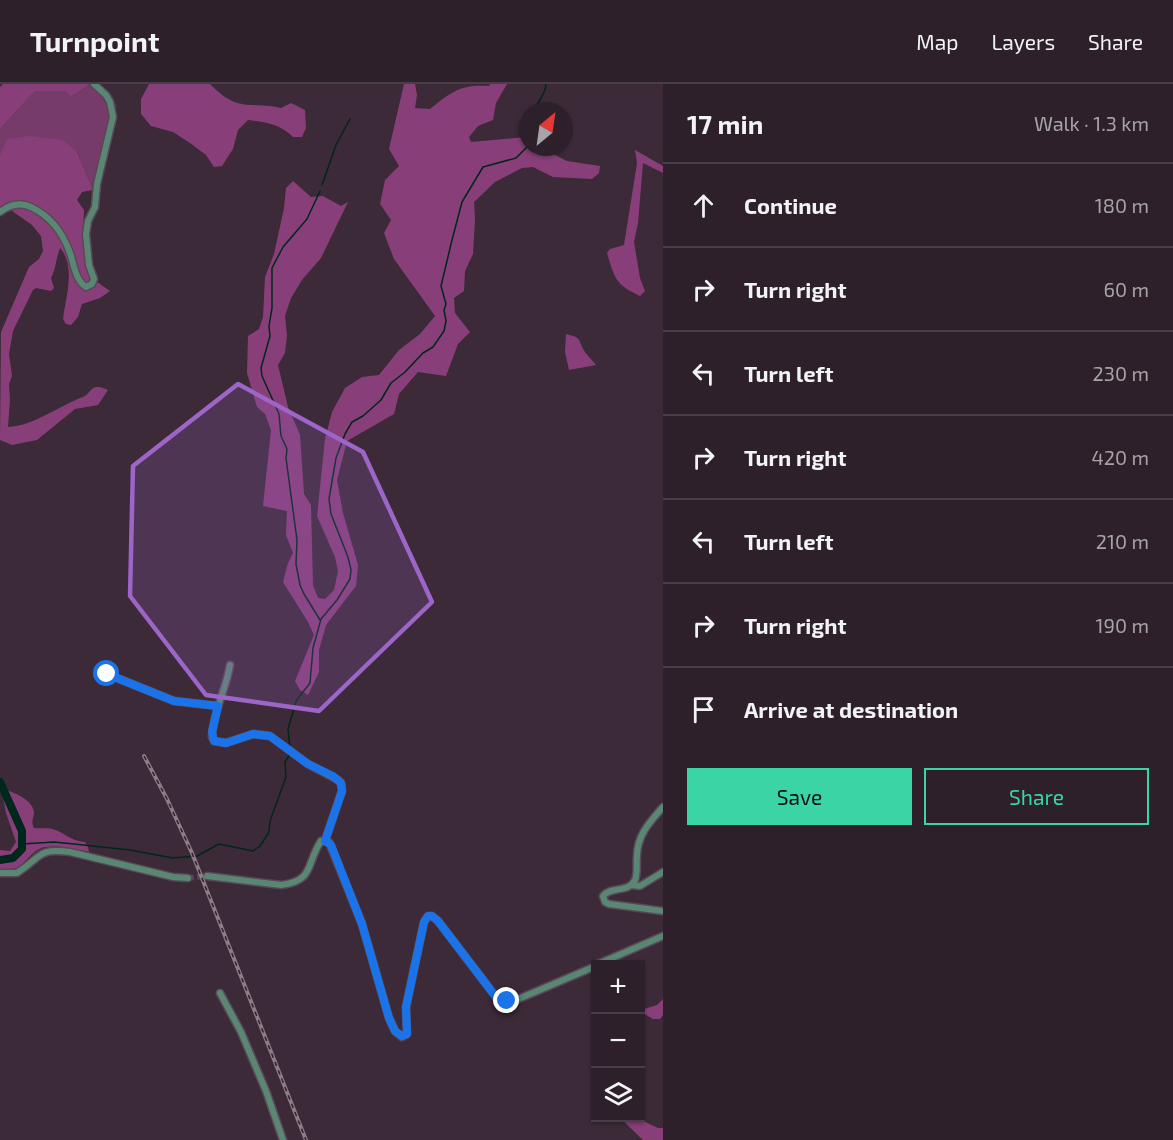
<!DOCTYPE html>
<html lang="en">
<head>
<meta charset="utf-8">
<style>
	:root { --surface:#2d202a; --page:#352832; --text:#f1f3f6; --muted:#a7a3a8; --line:#483e47; --accent:#3ad4a5 }
	body { margin:0; font-family:"Exo 2",sans-serif; background:var(--page); color:var(--text) }
	.controls { position:absolute; right:18px; bottom:18px; display:grid; overflow:hidden; border-radius:0px; box-shadow:0 2px 4px #0004 }
	.controls button { width:54px; height:54px; display:grid; place-items:center; padding:0; border:0; border-bottom:2px solid var(--line); background:var(--surface); color:var(--text); font:30px sans-serif }
	.compass { position:absolute; left:519px; top:18px; width:54px; height:54px; border-radius:50%; background:var(--surface); box-shadow:0 2px 4px #0004; rotate:29deg }
	.stop { position:absolute; width:18px; height:18px; margin:-14px; border:4px solid #1a73e8; border-radius:50%; background:#fff }
	.stop.end { background:#1a73e8; border-color:#fff; box-shadow:0 2px 6px #0008 }
	.list { margin:0; padding:0; list-style:none }
	h2 { display:flex; justify-content:space-between; align-items:center; height:78px; margin:0; padding:0 24px; font-size:26px }
	h2 small { font-size:20px; font-weight:400; color:var(--muted) }
	.list li { display:grid; grid-template-columns:39px 1fr auto; gap:18px; align-items:center; box-sizing:border-box; height:84px; padding:0 24px; border-top:2px solid var(--line) }
	.list b { display:block; font-size:22px; white-space:nowrap }
	.list em { font-size:20px; font-style:normal; color:var(--muted) }
	.actions { display:flex; gap:12px; padding:18px 24px }
	.actions a { flex:1; padding:14px 0; border:2px solid var(--accent); border-radius:0px; text-align:center; font-size:21px; color:var(--accent) }
	.actions .main { background:var(--accent); color:#111 }
	.icon { flex:none; width:33px; height:33px; fill:none; stroke:currentColor; stroke-width:2; stroke-linecap:round; stroke-linejoin:round }
	.map { position:relative; flex:none; width:663px; height:1056px; overflow:hidden }
	header { display:flex; align-items:center; gap:36px; box-sizing:border-box; height:84px; padding:0 30px; background:var(--surface); border-bottom:2px solid var(--line) }
	header strong { font-size:28px }
	nav { display:flex; gap:33px; margin-inline-start:auto; font-size:21px }
	main { display:flex }
	aside { flex:1; background:var(--surface) }
	.map>svg:first-child { display:block }
</style>
</head>
<body>
<header>
<strong>Turnpoint</strong>
<nav><a>Map</a><a>Layers</a><a>Share</a></nav>
</header>
<main>
<div class="map">
<svg width="663" height="1056" viewBox="0 0 663 1056">
	<rect width="100%" height="100%" fill="#3c2a38"/>
	<path fill="#763b69" d="M 90,0 L 100,0 L 112,12 L 116,22 L 99,101 L 102,103 L 93,106 L 77,68 L 2,69 L 0,71 L 0,45 L 35,7 L 64,7 L 71,13 Z"/>
	<path fill="#883f79" d="M 3,0 L 90,0 L 71,13 L 64,7 L 35,7 L 0,45 L 0,3 Z
		M 149,0 L 210,0 C 238,29 248,17 281,24 L 291,19 L 305,26 L 306,44 L 302,53 L 293,53 C 280,40 266,38 248,36 L 238,46 L 233,65 L 222,82 L 214,83 L 206,71 L 190,59 L 173,48 L 151,42 L 141,30 L 141,15 Z
		M 404,0 L 415,0 L 417,11 L 415,24 L 430,25 C 451,8 461,0 489,2 L 490,0 L 507,0 L 496,19 L 493,36 L 478,42 L 469,53 L 471,58 L 526,53 L 528,51 L 528,63 L 545,63 L 545,66 L 567,77 L 600,82 L 599,89 L 592,95 L 553,93 L 533,83 L 522,84 L 495,98 L 474,118 L 475,135 L 473,170 L 465,187 L 464,207 L 454,214 L 455,229 L 470,248 L 458,260 L 446,292 L 418,288 L 399,310 L 394,330 L 347,357 L 337,396 L 343,429 L 358,481 L 356,502 L 326,541 L 319,566 L 319,588 L 308,611 L 300,606 L 295,597 L 314,551 L 308,538 L 283,498 L 288,479 L 293,469 L 286,451 L 287,427 L 263,422 L 271,346 L 265,330 L 257,323 L 247,289 L 248,252 L 259,245 L 263,233 L 265,193 L 274,170 L 284,124 L 286,104 L 293,97 L 311,113 L 323,112 L 341,122 L 348,118 L 321,174 L 302,196 L 291,214 L 285,232 L 287,251 L 285,269 L 278,281 L 288,323 L 300,351 L 304,410 L 311,421 L 313,501 L 318,514 L 325,515 L 334,506 L 338,487 L 335,473 L 317,432 L 325,355 L 332,328 L 345,304 L 362,293 L 379,291 L 399,266 L 420,250 L 435,232 L 394,175 L 384,149 L 391,136 L 380,120 L 385,96 L 399,82 L 389,65 Z
		M 29,52 L 63,56 L 77,68 L 93,106 L 82,108 L 77,116 L 84,126 L 83,152 L 90,193 L 110,207 L 100,214 L 82,220 L 78,233 L 71,241 L 66,240 L 63,235 C 66,212 76,182 60,164 C 56,174 56,185 51,194 L 54,204 L 51,207 L 36,204 L 33,206 L 13,247 L 9,270 L 12,292 L 9,300 L 10,316 L 8,343 C 33,342 59,322 83,313 C 89,311 91,302 98,303 C 102,303 105,305 108,306 L 98,321 L 75,325 L 37,356 L 12,361 L 0,356 L 1,248 L 29,183 L 39,175 L 43,167 L 41,152 L 32,141 L 5,122 L 0,125 L 0,71 L 7,55 Z
		M 635,66 L 663,82 L 663,89 L 643,79 L 638,139 L 634,158 L 640,194 L 645,207 L 640,212 C 615,200 615,195 607,169 L 610,165 L 624,161 L 637,79 Z
		M 566,250 C 580,254 578,253 583,265 C 586,270 592,276 596,281 L 569,286 L 565,268 Z
		M 6,706 C 16,709 34,717 34,729 C 33,736 31,738 34,744 C 42,745 50,743 58,747 C 68,752 73,757 85,758 L 88,763 L 89,768 C 75,765 60,761 45,763 C 26,767 25,791 0,785 L 0,766 L 10,767 L 16,758 L 6,729 L 2,707 Z
		M 663,915 L 663,931 L 660,935 L 653,935 L 641,928 L 641,926 L 657,921 Z
		M 620,1034 L 637,1034 L 658,1044 L 663,1044 L 663,1056 L 643,1056 Z"/>
	<g fill="none" stroke-linecap="round" stroke-linejoin="round">
		<path stroke="#00271b" stroke-width="1.5" d="M 534,27 C 537,17 546,11 546,0
			M 322,101 L 336,61 L 350,35
			M 320,107 L 307,135 L 283,163 L 272,184 L 272,224 L 269,242 L 270,252 L 261,284 L 262,292 L 279,330 L 281,352 L 287,365 L 286,374 L 297,456 L 296,480 L 300,501 L 304,510 L 320,536
			M 290,665 L 288,645 L 296,617 L 310,599 L 313,564 L 321,535 L 337,516 L 350,495 L 351,486 L 348,473 L 331,430 L 329,415 L 336,374 L 345,350 L 352,338 L 363,332 L 381,316 L 391,299 L 405,288 L 423,269 L 433,263 L 444,247 L 446,237 L 444,226 L 446,220 L 441,202 L 452,156 L 462,118 L 483,83 L 516,74 L 528,62
			M 22,760 L 54,758 L 74,760 L 130,766 L 173,774 L 197,772 L 219,760 L 253,767 L 260,762 L 269,748 L 270,737 L 286,693 L 285,678 L 290,670"/>
		<path stroke="#00271b" stroke-width="8" d="M 0,698 L 22,747 L 22,765 L 13,774 L 0,776"/>
		<path stroke="#544350" stroke-width="6" stroke-dasharray="6 3" stroke-linecap="butt" d="M 188,794 L 207,792"/>
		<g stroke="#594855" stroke-width="9">
			<path id="minor" d="M 0,128 C 9,121 20,118 31,123 C 50,132 63,149 70,169 C 74,180 75,196 86,203 L 92,200 L 94,195 L 89,181 L 86,150 L 88,137 L 95,123 L 97,100 L 113,33 L 110,18 L 106,11 L 94,0
				M 230,581 C 226,606 213,628 212,653 L 214,657 L 226,659 L 253,650 L 270,652 L 308,680 L 338,696 L 341,699 L 342,707 L 325,757
				M 107,590 L 174,617 L 218,622
				M 663,723 C 650,738 637,751 637,772 C 636,779 638,789 635,796 C 629,809 611,802 603,812 L 605,818 L 609,820 L 663,827
				M 0,789 L 17,789 C 42,773 36,764 70,768 L 173,793 L 188,794
				M 207,792 L 281,801 C 315,797 306,779 321,757 L 329,758 L 362,840 L 389,934 L 395,947 L 402,953 L 407,950 L 406,923 L 424,838 L 428,832 L 432,832 L 438,837 L 496,913 L 507,917 L 516,916 L 596,882
				M 631,801 L 640,802 L 663,788
				M 598,880 L 663,852
				M 220,909 L 241,948 L 266,1007 L 283,1056"/>
		</g>
		<use href="#minor" stroke="#5a8674" stroke-width="6"/>
		<g stroke="#8d7d89" stroke-width="4">
			<path id="rail" d="M 144,672 L 167,715 L 192,769 L 306,1056"/>
		</g>
		<use href="#rail" stroke="#32202d" stroke-width="1.5" stroke-dasharray="4.5" stroke-linecap="butt"/>
	</g>
	<g fill="none" stroke-linecap="round" stroke-linejoin="round">
		<path stroke="#1a73e8" stroke-width="8" d="M 107,590 L 174,617 L 218,622 L 212,648 L 214,657 L 226,659 L 253,650 L 270,652 L 308,680 L 333,692 L 341,699 L 342,707 L 325,757 L 331,761 L 362,840 L 389,934 L 395,947 L 402,952 L 407,950 L 406,923 L 424,838 L 428,832 L 432,832 L 438,837 L 496,913 L 507,917"/>
	</g>
	<path fill="#9d65c8" fill-opacity="0.2" stroke="#9d65c8" stroke-width="4.5" stroke-linejoin="round" d="M 238,300 L 363,368 L 432,518 L 319,627 L 206,611 L 130,512 L 133,382 Z"/>
</svg>
<div class="controls">
<button>+</button>
<button>−</button>
<button><svg class="icon" aria-label="layers" viewBox="0 0 24 24"><path d="M12 4l9 5-9 5-9-5zM3 14l9 5 9-5"/></svg></button>
</div>
<svg class="compass" viewBox="-18 -18 36 36"><path d="M0-13l5 13h-10z" fill="#e53935"/><path d="M0 13l5-13h-10z" fill="#a7a3a8"/></svg>
<div class="stop" style="left:107px;top:590px"></div>
<div class="stop end" style="left:507px;top:917px"></div>
</div>
<aside>
<h2>17 min<small>Walk · 1.3 km</small></h2>
<ul class="list">
<li><svg class="icon" aria-label="ahead" viewBox="0 0 24 24"><path d="M12 20V5M6 11l6-6 6 6"/></svg><div><b>Continue</b></div><em>180 m</em></li>
<li><svg class="icon" aria-label="right" viewBox="0 0 24 24"><path d="M7 20v-9h11M14 6l5 5-5 5"/></svg><div><b>Turn right</b></div><em>60 m</em></li>
<li><svg class="icon" aria-label="left" viewBox="0 0 24 24"><path d="M17 20v-9H6M10 6l-5 5 5 5"/></svg><div><b>Turn left</b></div><em>230 m</em></li>
<li><svg class="icon" aria-label="right" viewBox="0 0 24 24"><path d="M7 20v-9h11M14 6l5 5-5 5"/></svg><div><b>Turn right</b></div><em>420 m</em></li>
<li><svg class="icon" aria-label="left" viewBox="0 0 24 24"><path d="M17 20v-9H6M10 6l-5 5 5 5"/></svg><div><b>Turn left</b></div><em>210 m</em></li>
<li><svg class="icon" aria-label="right" viewBox="0 0 24 24"><path d="M7 20v-9h11M14 6l5 5-5 5"/></svg><div><b>Turn right</b></div><em>190 m</em></li>
<li><svg class="icon" aria-label="arrive" viewBox="0 0 24 24"><path d="M6 21V4h12l-3 4 3 4H6"/></svg><div><b>Arrive at destination</b></div></li>
</ul>
<div class="actions"><a class="main">Save</a><a>Share</a></div>
</aside>
</main>
</body>
</html>
